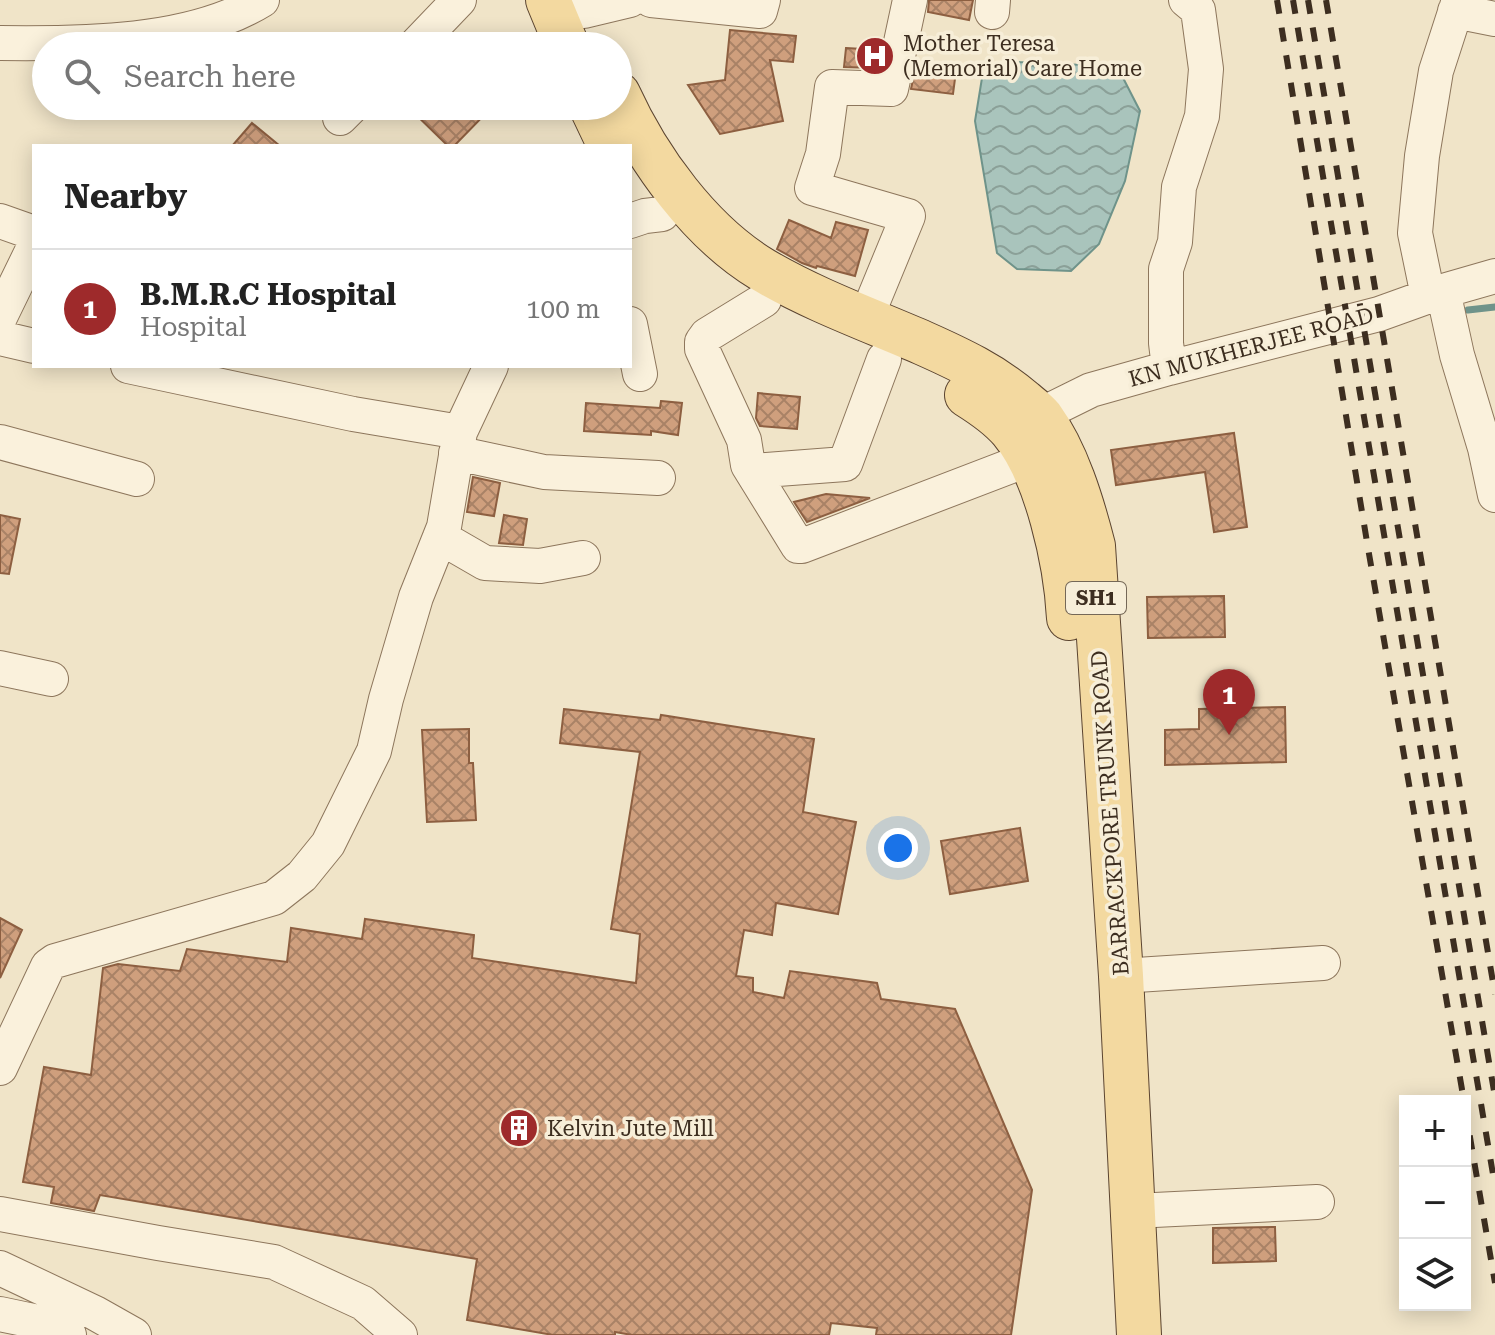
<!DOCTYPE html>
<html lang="en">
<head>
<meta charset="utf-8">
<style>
	:root { --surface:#fff; --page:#f2f2f2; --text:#222; --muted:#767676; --line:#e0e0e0; --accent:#9e2a2b }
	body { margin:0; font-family:"Roboto Serif",serif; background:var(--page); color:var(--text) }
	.controls { position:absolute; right:24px; bottom:24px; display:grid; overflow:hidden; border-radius:0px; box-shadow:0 4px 20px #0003 }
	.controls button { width:72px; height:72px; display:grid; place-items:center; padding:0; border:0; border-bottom:2px solid var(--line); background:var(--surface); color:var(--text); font:40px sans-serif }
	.you { position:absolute; left:898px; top:848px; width:28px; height:28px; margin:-20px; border:6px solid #fff; border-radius:50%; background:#1a73e8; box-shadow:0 0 0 12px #1a73e833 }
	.badge { display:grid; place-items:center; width:52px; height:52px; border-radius:50%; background:var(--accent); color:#fff; font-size:26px; font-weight:700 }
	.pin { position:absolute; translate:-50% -66px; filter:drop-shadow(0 2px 4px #0008) }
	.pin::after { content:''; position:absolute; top:42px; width:28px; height:24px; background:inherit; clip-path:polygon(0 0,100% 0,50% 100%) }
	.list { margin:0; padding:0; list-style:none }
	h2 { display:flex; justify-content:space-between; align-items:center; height:104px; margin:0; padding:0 32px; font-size:34px }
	h2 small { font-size:26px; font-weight:400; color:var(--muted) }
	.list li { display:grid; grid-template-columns:52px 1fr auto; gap:24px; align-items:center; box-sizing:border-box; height:120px; padding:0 32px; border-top:2px solid var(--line) }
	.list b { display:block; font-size:30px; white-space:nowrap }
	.list p { margin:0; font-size:26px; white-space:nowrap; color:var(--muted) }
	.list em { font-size:26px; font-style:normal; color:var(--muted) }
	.icon { flex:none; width:44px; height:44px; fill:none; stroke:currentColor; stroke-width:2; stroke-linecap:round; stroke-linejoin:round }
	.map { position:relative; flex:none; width:1495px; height:1335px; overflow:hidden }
	.search { position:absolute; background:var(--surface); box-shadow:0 4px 20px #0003; left:32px; top:32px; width:600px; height:88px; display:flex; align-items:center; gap:20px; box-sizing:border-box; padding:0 28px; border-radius:44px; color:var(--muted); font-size:30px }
	.panel { position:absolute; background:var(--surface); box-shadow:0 4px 20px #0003; left:32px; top:144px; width:600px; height:224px; border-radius:0px }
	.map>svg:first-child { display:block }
</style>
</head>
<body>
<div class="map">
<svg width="1495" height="1335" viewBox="0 0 1495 1335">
	<defs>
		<pattern id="water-waves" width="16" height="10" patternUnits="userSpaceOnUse" patternTransform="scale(2)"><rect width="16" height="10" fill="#a9c4bc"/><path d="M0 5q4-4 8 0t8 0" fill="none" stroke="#8ba098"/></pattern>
		<pattern id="building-cross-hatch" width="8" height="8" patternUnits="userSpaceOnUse" patternTransform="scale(2)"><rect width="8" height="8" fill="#cf9f7d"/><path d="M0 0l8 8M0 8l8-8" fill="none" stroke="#a98266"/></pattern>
	</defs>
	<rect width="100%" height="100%" fill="#f0e4c8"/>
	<path fill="url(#water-waves)" stroke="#6f938a" stroke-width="2" d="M 1015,62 L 1084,65 L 1120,72 L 1140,111 L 1125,181 L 1099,244 L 1071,271 L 1017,269 L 997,253 L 975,121 L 982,78 Z"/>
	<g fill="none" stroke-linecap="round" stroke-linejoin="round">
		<path stroke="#6f938a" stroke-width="7" d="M 1468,310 L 1495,307"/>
	</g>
	<path fill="url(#building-cross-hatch)" stroke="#8d5f41" stroke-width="2" d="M 929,0 L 973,0 L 969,20 L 928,12 Z
		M 730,30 L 796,36 L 793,62 L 770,60 L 783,121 L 720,134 L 688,85 L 725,80 Z
		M 846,48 L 879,50 L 875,68 L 844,67 Z
		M 916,66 L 956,71 L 953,94 L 911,89 Z
		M 407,106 L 493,106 L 454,146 L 448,146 Z
		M 252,123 L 280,146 L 232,146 Z
		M 789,220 L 831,238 L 836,222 L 868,230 L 855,276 L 817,266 L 816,268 L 802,263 L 777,249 Z
		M 758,393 L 800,397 L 797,429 L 760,426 L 756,418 Z
		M 661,401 L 682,403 L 678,435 L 651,431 L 651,435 L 584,431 L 586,403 L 660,408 Z
		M 1234,433 L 1247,527 L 1214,532 L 1205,472 L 1116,485 L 1111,450 Z
		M 473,477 L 500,483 L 494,516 L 467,512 Z
		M 826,494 L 870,498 L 807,522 L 794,502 Z
		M 0,515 L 20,519 L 9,574 L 0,573 Z
		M 504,515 L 527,519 L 523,545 L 499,543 Z
		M 1224,596 L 1225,637 L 1148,638 L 1147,597 Z
		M 1285,707 L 1286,762 L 1165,765 L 1165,730 L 1199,729 L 1199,709 Z
		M 564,709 L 660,720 L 661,715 L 814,739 L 803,812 L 856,822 L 838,914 L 776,903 L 772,935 L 744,930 L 736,976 L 753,978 L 753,992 L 784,998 L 790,971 L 877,983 L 881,999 L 955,1009 L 1032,1190 L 1011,1335 L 876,1335 L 877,1328 L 831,1323 L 829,1335 L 632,1335 L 615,1332 L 615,1335 L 553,1335 L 467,1320 L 477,1259 L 100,1195 L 94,1211 L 51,1203 L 54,1187 L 23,1182 L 44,1067 L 91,1075 L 103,968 L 118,964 L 180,971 L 187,949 L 287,962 L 291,928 L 362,939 L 365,919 L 474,935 L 472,958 L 636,983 L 640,934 L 611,929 L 640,752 L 560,743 Z
		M 469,729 L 469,763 L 473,763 L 476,820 L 427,822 L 422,730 Z
		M 1020,828 L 1028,881 L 950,894 L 941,841 Z
		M 0,918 L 22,930 L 0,978 Z
		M 1275,1227 L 1276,1261 L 1213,1263 L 1213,1228 Z"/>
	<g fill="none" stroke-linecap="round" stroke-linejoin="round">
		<g stroke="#8d765c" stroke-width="36">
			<path id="minor" d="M 651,0 L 760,11 L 763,0
				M 584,11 L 630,0
				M 1455,11 L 1495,19
				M 992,12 L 993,0
				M 0,43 C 82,44 191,44 262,0
				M 415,46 L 459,0
				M 340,118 L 352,106
				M 0,221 L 34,233
				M 630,221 L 645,216 L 662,214
				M 1443,291 L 1457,355 L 1485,448 L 1495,495
				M 1428,296 L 1415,233 L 1422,156 L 1436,71 L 1459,0
				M 764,300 L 707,335 L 702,342 L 702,349 L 744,440 L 748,465 L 798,546 L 802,546 L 1029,459
				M 0,317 L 34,247
				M 866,318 L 908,216 L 812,188 L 823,154 L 832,87 L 891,89 L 910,0
				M 630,324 L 640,374
				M 0,338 L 34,346
				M 128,366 L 353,414 L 460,432
				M 1169,368 L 1166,343 L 1166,269 L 1175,242 L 1179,187 L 1202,116 L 1206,69 L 1198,10 L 1186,0
				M 1020,425 L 1091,390 L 1169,368 L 1379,314 L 1443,291 L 1495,276
				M 0,442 L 137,479
				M 456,453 L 544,472 L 658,478
				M 752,471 L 845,464 L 884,359
				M 440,537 L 485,563 L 540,566 L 583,558
				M 0,668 L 51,679
				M 1121,976 L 1323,963
				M 0,1068 L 48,966 L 55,961 L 274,898 L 302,876 L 328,844 L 374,751 L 386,699 L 416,597 L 444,527 L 460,432 L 491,366
				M 1134,1211 L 1317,1202
				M 0,1214 L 158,1243 L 274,1262 L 363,1303 L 400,1335
				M 0,1268 L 95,1313 L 134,1335
				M 0,1314 L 52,1325 L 69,1335"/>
		</g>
		<g stroke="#5b4430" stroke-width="46">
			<path id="major" d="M 548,0 L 567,46
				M 618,94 C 648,160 700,232 763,270 C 814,300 870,320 923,343 C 959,359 993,375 1023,401 C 1029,406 1036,411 1041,417 C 1067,453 1082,503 1093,546 L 1121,976 L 1139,1335
				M 591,106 L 610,146
				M 967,395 C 983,405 999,416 1011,430 C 1047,473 1066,563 1069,618"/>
		</g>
		<use href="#minor" stroke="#faf1dc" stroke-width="34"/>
		<use href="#major" stroke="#f3d9a0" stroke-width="44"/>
		<path stroke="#3d2e20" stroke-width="6" stroke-dasharray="14 14" stroke-linecap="butt" d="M 1277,0 L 1368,548 L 1464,1101
			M 1293,0 L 1495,1186
			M 1308,0 L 1495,1097
			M 1326,0 L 1495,994
			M 1465,1108 L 1495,1283"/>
	</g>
	<defs>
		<g id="hospital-disc" transform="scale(2)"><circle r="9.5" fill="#9e2a2b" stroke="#f7eed8"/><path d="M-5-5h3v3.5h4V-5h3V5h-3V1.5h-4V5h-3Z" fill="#fff"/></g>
		<g id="building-disc" transform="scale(2)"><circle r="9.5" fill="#9e2a2b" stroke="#f7eed8"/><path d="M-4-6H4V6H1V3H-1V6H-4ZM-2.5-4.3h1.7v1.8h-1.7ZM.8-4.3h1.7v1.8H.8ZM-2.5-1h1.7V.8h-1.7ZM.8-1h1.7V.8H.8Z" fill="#fff"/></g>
	</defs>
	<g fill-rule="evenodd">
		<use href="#hospital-disc" x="875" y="56"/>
		<use href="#building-disc" x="519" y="1128"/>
	</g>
	<g text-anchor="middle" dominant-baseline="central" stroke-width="7" stroke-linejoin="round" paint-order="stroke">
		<rect fill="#f7eed8" stroke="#756857" stroke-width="2" x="1066" y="582" width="60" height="32" rx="6"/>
		<g font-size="20" font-weight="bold" fill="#3d2e20">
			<text x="1096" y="598">SH1</text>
		</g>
		<g font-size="22" fill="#3d2e20" stroke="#f7eed8" text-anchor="start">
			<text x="903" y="43">Mother Teresa<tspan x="903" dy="25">(Memorial) Care Home</tspan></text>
			<text x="547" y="1128">Kelvin Jute Mill</text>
		</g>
		<g font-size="22" fill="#3d2e20" stroke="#f7eed8">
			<text transform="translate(1251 347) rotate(-15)">KN MUKHERJEE ROAD</text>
			<text transform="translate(1110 813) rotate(-94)">BARRACKPORE TRUNK ROAD</text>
		</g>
	</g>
</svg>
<div class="controls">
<button>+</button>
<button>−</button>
<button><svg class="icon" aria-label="layers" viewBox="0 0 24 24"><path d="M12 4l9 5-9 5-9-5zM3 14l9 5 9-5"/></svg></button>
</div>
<div class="you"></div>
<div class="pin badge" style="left:1229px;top:735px">1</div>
<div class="search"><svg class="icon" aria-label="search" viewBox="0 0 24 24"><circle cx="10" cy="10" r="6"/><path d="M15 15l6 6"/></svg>Search here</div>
<section class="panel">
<h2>Nearby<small></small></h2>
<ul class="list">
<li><span class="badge">1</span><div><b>B.M.R.C Hospital</b><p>Hospital</p></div><em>100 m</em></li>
</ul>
</section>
</div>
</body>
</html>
